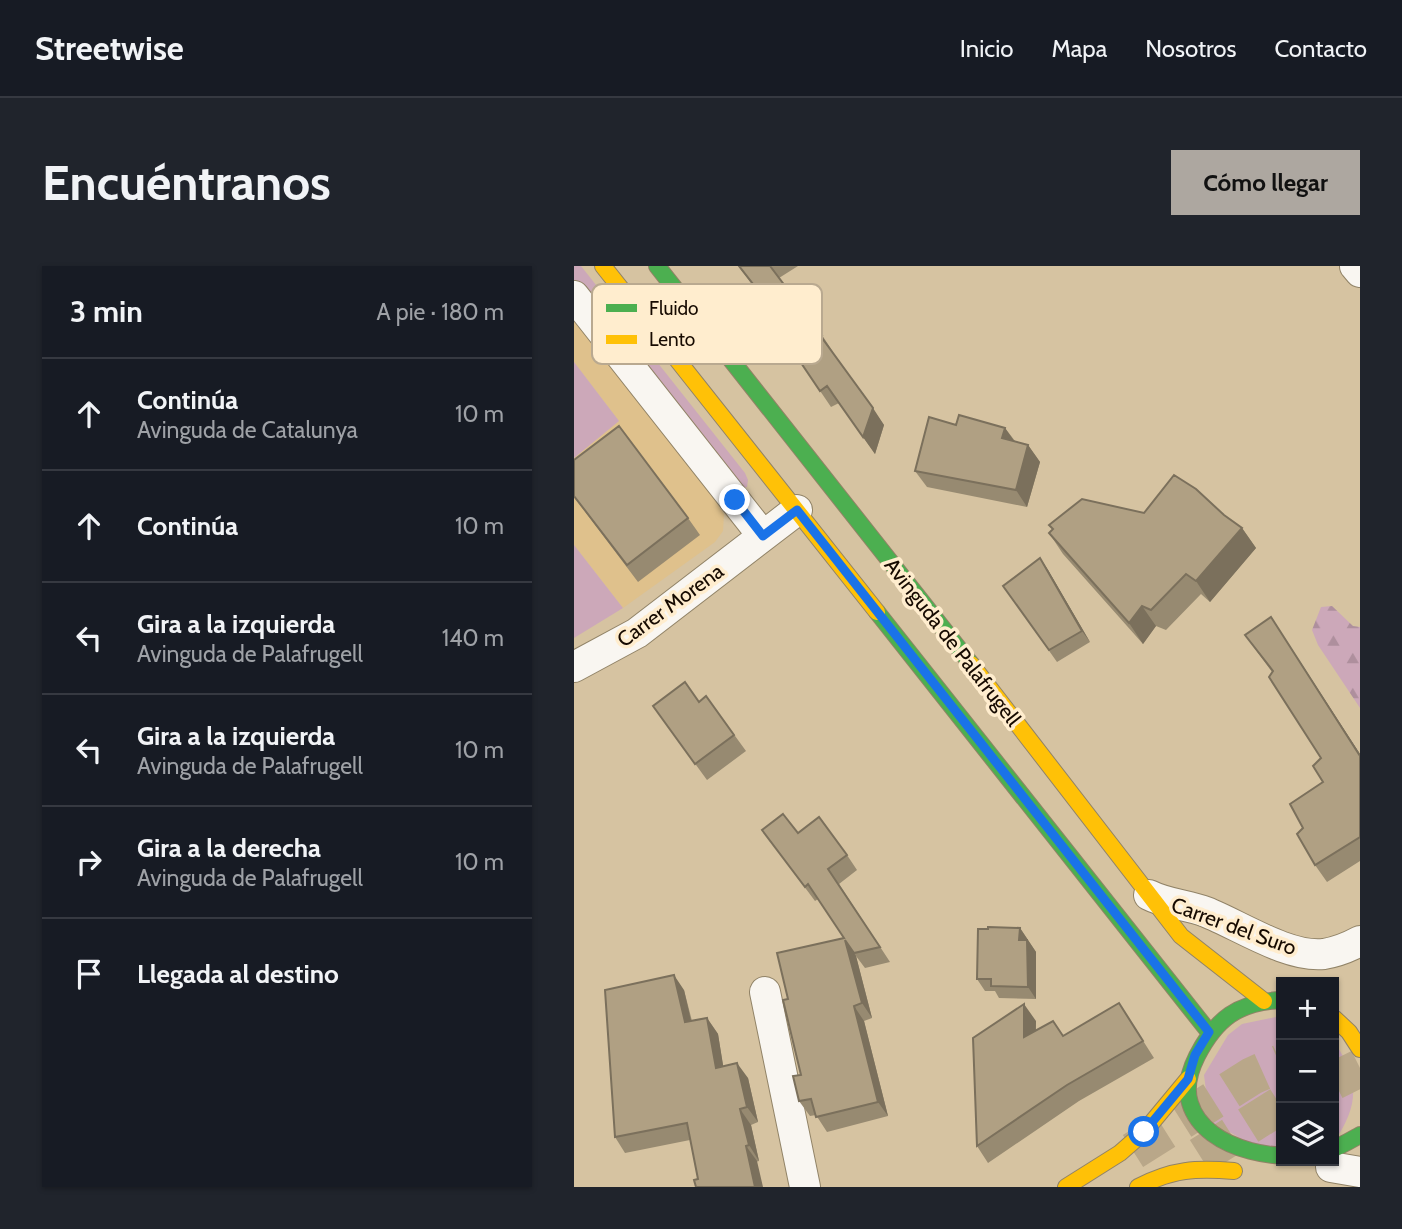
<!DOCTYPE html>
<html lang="es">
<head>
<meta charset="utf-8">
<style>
	:root { --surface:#171b24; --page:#20242c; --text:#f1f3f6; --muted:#9ea1a6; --line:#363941; --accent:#ada7a0 }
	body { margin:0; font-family:Cabin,sans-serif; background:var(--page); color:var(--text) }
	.controls { position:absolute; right:21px; bottom:21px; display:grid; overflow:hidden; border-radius:0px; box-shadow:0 2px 5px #0004 }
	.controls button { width:63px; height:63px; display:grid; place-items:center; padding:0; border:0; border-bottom:2px solid var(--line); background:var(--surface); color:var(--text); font:35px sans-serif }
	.stop { position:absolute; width:21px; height:21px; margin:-16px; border:5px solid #1a73e8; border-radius:50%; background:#fff }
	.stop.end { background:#1a73e8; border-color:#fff; box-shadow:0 2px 7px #0008 }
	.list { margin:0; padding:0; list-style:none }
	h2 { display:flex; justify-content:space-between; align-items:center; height:91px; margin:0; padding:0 28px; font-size:30px }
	h2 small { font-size:23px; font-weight:400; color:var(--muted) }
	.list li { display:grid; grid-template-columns:46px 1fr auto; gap:21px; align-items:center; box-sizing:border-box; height:112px; padding:0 28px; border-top:2px solid var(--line) }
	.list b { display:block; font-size:26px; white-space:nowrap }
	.list p { margin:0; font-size:23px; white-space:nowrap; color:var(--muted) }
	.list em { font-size:23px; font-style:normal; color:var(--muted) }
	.icon { flex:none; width:38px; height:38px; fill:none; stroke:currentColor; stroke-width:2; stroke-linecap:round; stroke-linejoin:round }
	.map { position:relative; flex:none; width:786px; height:921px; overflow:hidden; border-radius:0px }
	header { display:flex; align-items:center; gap:42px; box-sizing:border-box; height:98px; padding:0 35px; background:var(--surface); border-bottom:2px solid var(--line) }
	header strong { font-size:33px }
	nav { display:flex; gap:38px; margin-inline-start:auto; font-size:24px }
	.intro { display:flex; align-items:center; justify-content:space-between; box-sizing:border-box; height:168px; padding:0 42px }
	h1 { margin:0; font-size:49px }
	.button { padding:18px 32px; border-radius:0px; background:var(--accent); color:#111; font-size:24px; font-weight:700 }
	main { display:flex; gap:42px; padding:0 42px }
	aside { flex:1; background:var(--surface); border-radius:0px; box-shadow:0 2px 5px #0004 }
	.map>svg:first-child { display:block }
</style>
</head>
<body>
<header>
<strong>Streetwise</strong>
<nav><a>Inicio</a><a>Mapa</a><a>Nosotros</a><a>Contacto</a></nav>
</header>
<div class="intro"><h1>Encuéntranos</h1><a class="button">Cómo llegar</a></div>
<main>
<aside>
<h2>3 min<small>A pie · 180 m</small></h2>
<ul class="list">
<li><svg class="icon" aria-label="ahead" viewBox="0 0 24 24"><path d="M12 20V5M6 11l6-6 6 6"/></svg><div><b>Continúa</b><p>Avinguda de Catalunya</p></div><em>10 m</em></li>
<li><svg class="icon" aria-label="ahead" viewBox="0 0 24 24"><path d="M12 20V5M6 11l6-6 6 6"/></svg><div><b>Continúa</b></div><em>10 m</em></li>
<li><svg class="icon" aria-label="left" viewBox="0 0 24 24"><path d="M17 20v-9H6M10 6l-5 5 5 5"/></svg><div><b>Gira a la izquierda</b><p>Avinguda de Palafrugell</p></div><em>140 m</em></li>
<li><svg class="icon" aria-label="left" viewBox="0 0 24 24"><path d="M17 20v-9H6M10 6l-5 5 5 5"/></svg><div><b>Gira a la izquierda</b><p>Avinguda de Palafrugell</p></div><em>10 m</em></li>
<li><svg class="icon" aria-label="right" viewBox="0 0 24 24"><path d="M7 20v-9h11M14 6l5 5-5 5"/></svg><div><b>Gira a la derecha</b><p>Avinguda de Palafrugell</p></div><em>10 m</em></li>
<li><svg class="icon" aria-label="arrive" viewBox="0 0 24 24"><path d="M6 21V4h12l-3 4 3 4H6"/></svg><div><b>Llegada al destino</b></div></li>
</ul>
</aside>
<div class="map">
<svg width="786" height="921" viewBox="0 0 786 921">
	<defs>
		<pattern id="forest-firs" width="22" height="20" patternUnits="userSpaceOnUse" patternTransform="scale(1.75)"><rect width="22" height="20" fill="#cca8b9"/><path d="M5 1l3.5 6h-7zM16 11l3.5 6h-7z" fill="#ae8f9d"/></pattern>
	</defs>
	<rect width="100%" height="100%" fill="#d6c3a1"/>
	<path fill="#dfc18c" d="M 0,55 L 134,224 L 150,248 L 149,265 L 141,276 L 49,342 L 0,279 L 0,192 L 45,155 L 0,96 Z"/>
	<path fill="#cca8b9" d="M 0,0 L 7,0 L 171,207 L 174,214 L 173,221 L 166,223 L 160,216 L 0,15 Z
		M 0,96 L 45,155 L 0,192 Z
		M 0,279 L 49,342 L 0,372 Z
		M 707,750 L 707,895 L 636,855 L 630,809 L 654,769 L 668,758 Z
		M 760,775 C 785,814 786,838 760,876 Z"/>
	<path fill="url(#forest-firs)" d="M 758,340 L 779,360 L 786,361 L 786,442 L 744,379 L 738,364 L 747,341 Z"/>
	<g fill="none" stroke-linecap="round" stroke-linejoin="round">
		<path stroke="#b9a789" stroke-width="38" stroke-dasharray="38 19" stroke-linecap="butt" d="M 760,815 L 786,802
			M 559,885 L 678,810 L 707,797
			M 626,890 L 707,839"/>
		<g stroke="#918367" stroke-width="32">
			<path id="street" d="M 781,0 L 786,6
				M 0,30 L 189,270
				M 0,401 L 63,367 L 223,244
				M 575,629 C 592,638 614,639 632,646 C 665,659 714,692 750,688 C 762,686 775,681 786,675
				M 191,726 L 231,921
				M 757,901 L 786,906"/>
		</g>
		<g stroke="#918367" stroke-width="18">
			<path id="fast" d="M 83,0 L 397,398
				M 303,346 L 635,766
				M 707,734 C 664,736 642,753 623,790 C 616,804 611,822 616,837 C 631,887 715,899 757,884 C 767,880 777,874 786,869"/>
		</g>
		<g stroke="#918367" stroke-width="18">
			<path id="slow" d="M 29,0 L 303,346
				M 397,398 L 607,670 L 690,735
				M 760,752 L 775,766 L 786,783
				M 492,921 L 546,887 L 570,866 L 614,813
				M 564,921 C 599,903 622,902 660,905"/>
		</g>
		<use href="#street" stroke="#f9f6f1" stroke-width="30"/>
		<use href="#fast" stroke="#4caf50" stroke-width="16"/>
		<use href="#slow" stroke="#ffc107" stroke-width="16"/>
	</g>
	<path fill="#978a71" d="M 164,0 L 224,0 L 205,12 L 248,69 L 259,86 L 258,87 L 310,159 L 301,188 L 265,137 L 257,141 L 219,85 L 227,82 Z
		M 382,159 L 431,162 L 441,175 L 454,179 L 466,196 L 453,241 L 353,221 L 341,205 Z
		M 0,194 L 114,252 L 126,269 L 64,316 L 0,231 Z
		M 570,247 L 650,249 L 668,262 L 682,282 L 636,336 L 627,328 L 592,364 L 582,360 L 569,378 L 489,288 L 475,267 L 479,264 L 475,259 Z
		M 466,292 L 474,304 L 516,376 L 483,396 L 429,320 Z
		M 697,351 L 786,488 L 786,595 L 753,616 L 741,599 L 729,562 L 749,516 L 747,492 L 698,406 L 671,369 Z
		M 132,430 L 172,485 L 133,514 L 79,440 L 125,436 Z
		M 188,564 L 224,567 L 273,589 L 283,604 L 265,618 L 316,696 L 291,702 L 282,690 L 298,752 L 290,755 L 314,850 L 253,866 L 242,849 L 236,850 L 225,835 L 227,809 L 214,733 L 270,672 L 244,633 L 241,635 Z
		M 446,662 L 462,686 L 462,733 L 425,732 L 421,725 L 411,725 L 403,713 L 414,663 Z
		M 110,724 L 118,755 L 133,752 L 144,768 L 149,800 L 174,812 L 184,856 L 177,859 L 185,895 L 124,913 L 116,874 L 51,887 L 41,871 Z
		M 545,737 L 580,792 L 505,835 L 414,897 L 403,880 L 462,755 L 462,765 L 479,755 L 489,770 Z"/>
	<path fill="#7b705c" d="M 299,142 L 310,159 L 301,188 L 289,171 Z
		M 431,162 L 443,179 L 428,172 Z
		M 454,179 L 466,196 L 453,241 L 442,224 Z
		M 668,262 L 682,282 L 636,336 L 622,315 Z
		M 466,292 L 474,304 L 516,376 L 508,365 Z
		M 568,340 L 582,360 L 569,378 L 555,357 Z
		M 697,351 L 786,488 L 786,490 Z
		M 446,662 L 462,686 L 462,733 L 454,721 L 445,674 Z
		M 271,674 L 282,690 L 298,752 L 288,737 Z
		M 100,709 L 110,724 L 121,772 L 111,756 Z
		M 450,738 L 462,755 L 461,788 L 450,771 Z
		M 280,740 L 290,755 L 314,850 L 304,836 Z
		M 133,752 L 144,768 L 152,817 L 142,802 Z
		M 163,797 L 174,812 L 184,856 L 173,841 Z
		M 166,843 L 177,859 L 185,895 L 175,879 Z
		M 172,880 L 183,895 L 189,921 L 181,921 Z"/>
	<path fill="#b0a083" stroke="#7b705c" stroke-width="2" d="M 165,0 L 196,0 L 248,69 L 237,77 L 248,72 L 299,142 L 289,171 L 253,120 L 246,125 L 219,85 L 228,81 Z
		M 385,149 L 431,162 L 428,172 L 454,179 L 442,224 L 341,205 L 355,151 L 382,159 Z
		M 45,160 L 114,252 L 53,299 L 0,230 L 0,194 Z
		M 600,209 L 622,223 L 650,249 L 668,262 L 622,315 L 612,308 L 577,344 L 568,340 L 555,357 L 475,267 L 479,263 L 475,259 L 508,233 L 570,247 Z
		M 466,292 L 508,365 L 475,384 L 429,320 Z
		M 697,351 L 786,490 L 786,571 L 741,599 L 723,568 L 729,562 L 716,538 L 749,516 L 739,500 L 747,492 L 695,411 L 699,405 L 671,369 Z
		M 111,416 L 125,436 L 132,430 L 160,469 L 121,498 L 79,440 Z
		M 209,548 L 224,567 L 245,551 L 273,589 L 254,603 L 306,681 L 280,687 L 271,674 L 288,737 L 280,740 L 304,836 L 242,851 L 237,833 L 225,835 L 219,810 L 227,809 L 209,734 L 214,733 L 203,687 L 270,672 L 234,618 L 231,621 L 188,564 Z
		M 414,661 L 446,662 L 445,674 L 453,674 L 454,721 L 417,720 L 417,713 L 403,713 L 404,663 L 414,663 Z
		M 100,709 L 111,756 L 133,752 L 142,802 L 163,797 L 173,841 L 166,843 L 175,879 L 172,880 L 181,921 L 122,921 L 120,914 L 124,913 L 113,857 L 41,871 L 31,724 Z
		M 545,737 L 569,775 L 493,819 L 403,880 L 399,772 L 450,738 L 450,771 L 479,755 L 489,770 Z"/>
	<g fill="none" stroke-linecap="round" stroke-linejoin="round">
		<path stroke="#1a73e8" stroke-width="9" d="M 161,234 L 189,270 L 223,244 L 635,766 L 621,789 L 614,813 L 570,866"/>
	</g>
	<g text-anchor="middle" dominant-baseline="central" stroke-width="7" stroke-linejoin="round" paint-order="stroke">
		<g font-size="21" fill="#160a00" stroke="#ffedce">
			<text transform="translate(96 339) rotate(-36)">Carrer Morena</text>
			<text transform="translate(379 376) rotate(52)">Avinguda de Palafrugell</text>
			<text transform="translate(660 660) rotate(20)">Carrer del Suro</text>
		</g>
	</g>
	<rect x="18" y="18" width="230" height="80" rx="10" fill="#ffedce" stroke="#b9a990" stroke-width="2"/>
	<rect x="32" y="38" width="31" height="8" fill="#4caf50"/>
	<rect x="32" y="69" width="31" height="9" fill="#ffc107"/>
	<g font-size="19" fill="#160a00">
		<text x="75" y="49">Fluido</text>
		<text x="75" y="80">Lento</text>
	</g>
</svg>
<div class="controls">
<button>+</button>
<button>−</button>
<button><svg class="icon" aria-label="layers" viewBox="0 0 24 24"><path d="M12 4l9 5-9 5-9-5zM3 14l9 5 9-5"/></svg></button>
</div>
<div class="stop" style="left:570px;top:866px"></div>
<div class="stop end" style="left:161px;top:234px"></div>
</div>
</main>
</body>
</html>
